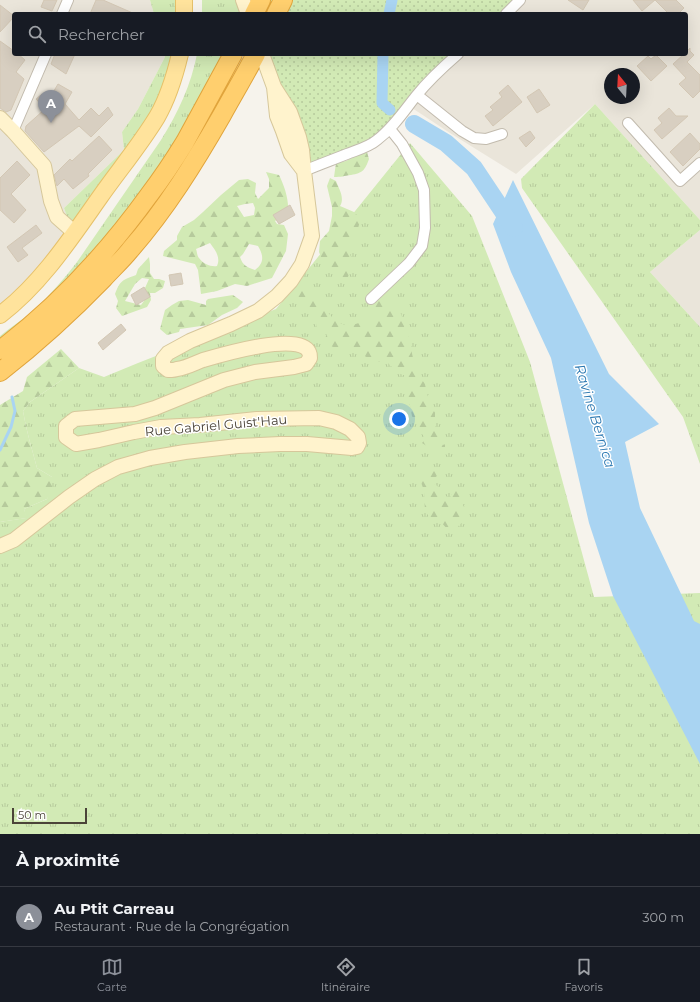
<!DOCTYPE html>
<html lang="fr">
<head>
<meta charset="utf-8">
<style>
	:root { --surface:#171b24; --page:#242831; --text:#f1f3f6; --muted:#9ea1a6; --line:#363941; --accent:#8c9099 }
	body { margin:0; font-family:Montserrat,sans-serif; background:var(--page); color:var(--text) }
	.compass { position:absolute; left:604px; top:68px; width:36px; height:36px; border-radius:50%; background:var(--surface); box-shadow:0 4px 16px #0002; rotate:342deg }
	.scale { position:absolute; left:12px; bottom:10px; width:75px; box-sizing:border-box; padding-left:4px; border:2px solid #4b4439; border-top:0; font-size:11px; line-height:14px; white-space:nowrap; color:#4b4439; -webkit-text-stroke:3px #fff; paint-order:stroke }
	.you { position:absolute; left:399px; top:419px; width:14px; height:14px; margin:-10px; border:3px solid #fff; border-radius:50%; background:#1a73e8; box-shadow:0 0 0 6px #1a73e833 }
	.badge { display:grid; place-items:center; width:26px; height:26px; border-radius:50%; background:var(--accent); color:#fff; font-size:13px; font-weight:700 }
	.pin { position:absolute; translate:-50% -33px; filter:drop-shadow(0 1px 2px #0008) }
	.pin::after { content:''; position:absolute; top:21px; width:14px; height:12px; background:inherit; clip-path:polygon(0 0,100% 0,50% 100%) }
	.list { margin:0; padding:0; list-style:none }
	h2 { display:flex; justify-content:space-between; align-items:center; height:52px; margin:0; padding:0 16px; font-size:17px }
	h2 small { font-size:13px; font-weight:400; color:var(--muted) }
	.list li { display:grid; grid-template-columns:26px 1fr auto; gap:12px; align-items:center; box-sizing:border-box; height:60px; padding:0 16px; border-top:1px solid var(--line) }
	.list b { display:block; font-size:15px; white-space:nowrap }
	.list p { margin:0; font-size:13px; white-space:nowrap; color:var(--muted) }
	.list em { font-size:13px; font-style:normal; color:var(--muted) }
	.icon { flex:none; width:22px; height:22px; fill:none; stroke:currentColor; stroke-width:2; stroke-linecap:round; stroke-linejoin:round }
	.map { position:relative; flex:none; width:700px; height:834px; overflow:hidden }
	.search { position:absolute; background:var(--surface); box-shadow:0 4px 16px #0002; left:12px; right:12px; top:12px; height:44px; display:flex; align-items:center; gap:10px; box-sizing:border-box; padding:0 14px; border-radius:4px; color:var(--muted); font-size:15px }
	.sheet { height:112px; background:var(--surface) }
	nav { display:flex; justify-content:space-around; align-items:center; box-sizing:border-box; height:56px; border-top:1px solid var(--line); background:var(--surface); font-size:11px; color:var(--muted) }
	nav a { display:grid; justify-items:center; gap:2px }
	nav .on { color:var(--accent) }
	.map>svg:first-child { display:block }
</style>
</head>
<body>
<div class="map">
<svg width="700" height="834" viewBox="0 0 700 834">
	<defs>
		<pattern id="grass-tufts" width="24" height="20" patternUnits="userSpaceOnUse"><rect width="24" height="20" fill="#d2eab5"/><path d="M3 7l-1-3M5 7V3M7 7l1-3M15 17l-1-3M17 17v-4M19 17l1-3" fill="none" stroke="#b6ca9c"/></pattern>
		<pattern id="forest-firs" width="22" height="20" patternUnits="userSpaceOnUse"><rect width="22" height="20" fill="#d2eab5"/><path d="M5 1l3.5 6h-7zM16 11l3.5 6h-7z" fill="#b6ca9c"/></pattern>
		<pattern id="park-dots" width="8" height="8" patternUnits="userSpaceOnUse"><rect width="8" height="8" fill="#d2eab5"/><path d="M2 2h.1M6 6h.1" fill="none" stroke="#b6ca9c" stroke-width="1.8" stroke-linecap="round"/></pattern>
	</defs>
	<rect width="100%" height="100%" fill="#f6f3ec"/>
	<path fill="#eae5da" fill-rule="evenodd" d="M 0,0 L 150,0 L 154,14 L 14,14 L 14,54 L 164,54 L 165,57 L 138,109 L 122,132 L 124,150 L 64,208 L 72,231 L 0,310 Z
		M 520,0 L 700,0 L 700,220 L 595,104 L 516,174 L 450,133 L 409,106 L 458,54 L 686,54 L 686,14 L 506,14 ZM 610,74 L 634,74 L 634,98 L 610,98 Z
		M 700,230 L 700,327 L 650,272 Z"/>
	<path fill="url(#grass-tufts)" d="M 150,0 L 184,0 L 184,14 L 154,14 Z
		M 202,0 L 236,0 L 241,14 L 202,14 Z
		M 164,54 L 180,54 L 167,95 L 72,231 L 64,208 L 124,150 L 122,132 L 138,109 L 165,57 Z
		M 197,54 L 233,54 L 160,180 L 0,350 L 0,336 C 11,327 22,320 33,311 C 49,296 64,279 77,262 L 161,140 C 178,113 191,85 197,54 Z
		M 595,104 L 700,220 L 700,230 L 650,272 L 700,327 L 700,464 L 683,417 L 522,188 L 521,179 Z
		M 410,143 L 472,216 L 530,362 L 594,597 L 700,593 L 700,834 L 0,834 L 0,522 L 26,518 L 24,509 L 47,499 L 52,477 L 37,468 C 32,449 26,430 23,411 L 30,402 L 79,368 L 104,377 L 138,363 L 276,309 Z"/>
	<path fill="url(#forest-firs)" fill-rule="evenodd" d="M 367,152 L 369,159 C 365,170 363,173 351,175 C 344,176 341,177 334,177 L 336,163 L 346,161 L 361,153 Z
		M 266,172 L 279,175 C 284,185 289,199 288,211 L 275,221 L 277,224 L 284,225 L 288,234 L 286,251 L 272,278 L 247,286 L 235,284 L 217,291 L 201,294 L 198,270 L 195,264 L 163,256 L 164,251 L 177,240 L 177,236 L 182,227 L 194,220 L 203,212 L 221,195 L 239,180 L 248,179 L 256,183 L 255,193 L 258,199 L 269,188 L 269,179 ZM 253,203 L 255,208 L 254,215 L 244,217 L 237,206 L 245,204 ZM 210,243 C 215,250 221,257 217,266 C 211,267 203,264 199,258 C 197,256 197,251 196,249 ZM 249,244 L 258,246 C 264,256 264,263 255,270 C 247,267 243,266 240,257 L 243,254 Z
		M 330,178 L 336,181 C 339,189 345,198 340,206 L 354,212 L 360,221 L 357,232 L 362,238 L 355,241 L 349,242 C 347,251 354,260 352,269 C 351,272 348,276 347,279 L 337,279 L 323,262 L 319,252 L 320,241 L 329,231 L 332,216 L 332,207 L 327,186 Z
		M 149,257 L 150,264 L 150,273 L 154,279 L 159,279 L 165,281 L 163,288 L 155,293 L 150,293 L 151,300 L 147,307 L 122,316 L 116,308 L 118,301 L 115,294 C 120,281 122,280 136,275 L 138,269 ZM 142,278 L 149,279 L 145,288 L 146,293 L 144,301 L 141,305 L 125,301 L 135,284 Z
		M 297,286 C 304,288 308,292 314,295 C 317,297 322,298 325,301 C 329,304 327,308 328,312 C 330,317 340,324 345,325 C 354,327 361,320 369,321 L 372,324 L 373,320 L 373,312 L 376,296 L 390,299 L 399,309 L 405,325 L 404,327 L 408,329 L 407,332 L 411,343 L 411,349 L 413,358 L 419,365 L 419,377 L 425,383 L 426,390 L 431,407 L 435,412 L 435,428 L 438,433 L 443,437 L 442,444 L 444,445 L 445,444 L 445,449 L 448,455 L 435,451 L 422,443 L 425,439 L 412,416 L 407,391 L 409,385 L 406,376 L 398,373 L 388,363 L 381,362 L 373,361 L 363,355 L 359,349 L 336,348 L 328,345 L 325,339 L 328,330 L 317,330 L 316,323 L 305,301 L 297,297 L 296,290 Z
		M 233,295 L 243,302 L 237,308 L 222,315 L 208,325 L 180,329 L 179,332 L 167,335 L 160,329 L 165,310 L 172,305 L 179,301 L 188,300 L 206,305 L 206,301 L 208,299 Z
		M 61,349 L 79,368 L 30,402 L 23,411 C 26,430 32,449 37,468 L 52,477 L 52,490 L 47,499 L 24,509 L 27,518 L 0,522 L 0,405 L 23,391 L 27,377 Z
		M 435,468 L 437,476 L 430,481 C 438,486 446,492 449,502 L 454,485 L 457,484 L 458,486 L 458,492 L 461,497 L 462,504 L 467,510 L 465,513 L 466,518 L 450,535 L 449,531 L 440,521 L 437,523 C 421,511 426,509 424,492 C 423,485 419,479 417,473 L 420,469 Z"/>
	<path fill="url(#park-dots)" d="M 249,0 L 520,0 L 506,14 L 253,14 Z
		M 266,54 L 458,54 L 377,140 L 303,169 Z"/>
	<path fill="#a9d4f2" d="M 513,180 L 609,374 L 659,424 L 625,442 L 640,508 L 694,621 L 700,624 L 700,764 L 613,596 L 589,523 L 551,358 L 511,272 L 493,224 Z"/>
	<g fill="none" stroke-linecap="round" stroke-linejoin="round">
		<path stroke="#a9d4f2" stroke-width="3" d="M 0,450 L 11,427 L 15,411 L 12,397"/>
		<path stroke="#a9d4f2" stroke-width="11" d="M 389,14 L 392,0
			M 383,54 L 382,103 L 390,110"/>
		<path stroke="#a9d4f2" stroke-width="18" d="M 414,124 L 446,143 L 474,168 L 514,228"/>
	</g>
	<path fill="#d8cfc1" stroke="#d3c7b4" d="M 44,0 L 57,0 L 52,11 L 41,7 Z
		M 96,0 L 103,0 L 135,14 L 90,14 Z
		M 568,0 L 589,0 L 583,10 Z
		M 633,0 L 676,0 L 684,8 L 678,14 L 669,14 L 655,0 L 642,11 Z
		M 0,5 L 14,16 L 14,17 L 0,32 Z
		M 0,41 L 14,51 L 14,54 L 18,54 L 25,60 L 16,72 L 24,79 L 11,110 L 6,112 L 0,108 Z
		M 690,48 L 690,51 L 694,55 L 687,62 L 700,75 L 700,91 L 693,98 L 679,84 L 686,78 L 673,64 L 684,54 L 686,54 L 686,52 Z
		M 55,54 L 75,54 L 66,74 L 51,64 Z
		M 656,55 L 667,66 L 651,81 L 637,66 L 648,56 L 651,59 Z
		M 58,84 L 72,92 L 65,104 L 79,120 L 91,108 L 99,116 L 108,107 L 113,115 L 91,137 L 79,126 L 44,152 L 25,131 L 26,126 L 45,109 L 36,99 L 42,94 L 48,101 Z
		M 508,85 L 522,102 L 493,126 L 485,116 L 493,110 L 490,107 L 502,97 L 499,93 Z
		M 539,89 L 550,105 L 537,113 L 527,97 Z
		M 669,108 L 676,116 L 688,116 L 662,139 L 654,130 L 662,123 L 658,118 Z
		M 530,131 L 535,138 L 526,147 L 519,138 Z
		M 690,133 L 700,144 L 700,149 L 683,166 L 670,152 Z
		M 99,136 L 112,150 L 88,174 L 89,176 L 73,189 L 64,179 L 57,186 L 54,175 L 70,159 L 72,161 Z
		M 17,161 L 30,175 L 11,194 L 26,210 L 14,223 L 0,210 L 0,178 Z
		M 290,205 L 295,215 L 279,224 L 273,215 Z
		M 36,225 L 42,233 L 22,248 L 28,255 L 18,262 L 7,247 Z
		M 181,273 L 183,284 L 171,286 L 169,275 Z
		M 144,287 L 150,297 L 136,305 L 131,295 Z
		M 121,324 L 126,330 L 103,350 L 98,343 Z"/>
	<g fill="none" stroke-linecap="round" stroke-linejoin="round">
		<g stroke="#c2bbae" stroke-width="12">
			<path id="street" d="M 62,14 L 68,0
				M 506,14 L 520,0
				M 417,95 L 462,131 L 474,138 L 486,139 L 502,134
				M 628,123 L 680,181 L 700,163
				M 13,131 L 46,54
				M 304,171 C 318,165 332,160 347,154 C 357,150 369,147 377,140 C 393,128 404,111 416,96 C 428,81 443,67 458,54
				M 371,299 L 409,263 L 422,246 L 425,228 L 424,190 L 418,173 L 402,144 L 390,129"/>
		</g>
		<g stroke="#d6c79b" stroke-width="16">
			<path id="secondary" d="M 243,0 L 248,14
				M 262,54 L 274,87 L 277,116 L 283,131 L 291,154 L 304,171
				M 0,118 L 13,131 L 44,166 L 51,201 L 57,217 L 75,233
				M 0,546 L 14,540 L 69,497 L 95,479 L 118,467 L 150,458 L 185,452 L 238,446 L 280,444 L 307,444 L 352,448 L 357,447 L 359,443 L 358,437 L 350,429 L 336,422 L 319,418 L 257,419 L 200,425 L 161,427 L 134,432 L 99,440 L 76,444 L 66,437 L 66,426 L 75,419 L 135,414 L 155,408 L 224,380 L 255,372 L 294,367 L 306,364 L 310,358 C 310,356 310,354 309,352 C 300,331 220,355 203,360 C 195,363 186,368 177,369 C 175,370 171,370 168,370 L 163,366 L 163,359 L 168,353 L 190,341 L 231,324 L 258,311 L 277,296 L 291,281 L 302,264 L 312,236 L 304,171 L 302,150 L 299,137 L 290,112 L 274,87"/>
		</g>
		<g stroke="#e6c16a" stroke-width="18">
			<path id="primary" d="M 184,0 L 184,14
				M 0,315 C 41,284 71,238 100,197 C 119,170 140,145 157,117 C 168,98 175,75 180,54"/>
		</g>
		<g stroke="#e0a43c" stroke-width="20">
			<path id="highway" d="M 254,14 L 261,0
				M 276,14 L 283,0
				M 0,350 C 57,307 107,253 149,195 C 162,178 174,160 185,142 C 201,113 217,83 233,54
				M 0,372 C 37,343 71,312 103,279 C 112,269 122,260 130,250 C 166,209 195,162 222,115 C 233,95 245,75 256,54"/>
		</g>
		<use href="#street" stroke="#fff" stroke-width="10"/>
		<use href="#secondary" stroke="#fff3cd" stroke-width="14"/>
		<use href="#primary" stroke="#ffe39c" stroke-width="16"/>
		<use href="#highway" stroke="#ffcf6e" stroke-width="18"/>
	</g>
	<g text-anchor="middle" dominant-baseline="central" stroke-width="3" stroke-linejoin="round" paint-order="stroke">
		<g font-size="13" fill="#4b4439" stroke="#fff">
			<text transform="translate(216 425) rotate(-5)">Rue Gabriel Guist'Hau</text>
		</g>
		<g font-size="14" font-style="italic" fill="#2e7ab2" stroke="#fff">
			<text transform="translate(595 416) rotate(73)">Ravine Bernica</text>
		</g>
	</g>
</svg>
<svg class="compass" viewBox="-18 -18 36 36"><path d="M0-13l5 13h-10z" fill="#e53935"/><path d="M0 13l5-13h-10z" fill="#9ea1a6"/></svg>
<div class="scale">50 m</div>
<div class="you"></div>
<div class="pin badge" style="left:51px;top:123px">A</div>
<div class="search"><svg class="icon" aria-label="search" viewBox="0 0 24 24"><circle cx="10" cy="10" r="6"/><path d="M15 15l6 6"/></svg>Rechercher</div>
</div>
<section class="sheet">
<h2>À proximité<small></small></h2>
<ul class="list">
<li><span class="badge">A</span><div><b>Au Ptit Carreau</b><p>Restaurant · Rue de la Congrégation</p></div><em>300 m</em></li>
</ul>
</section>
<nav>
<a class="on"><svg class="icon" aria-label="map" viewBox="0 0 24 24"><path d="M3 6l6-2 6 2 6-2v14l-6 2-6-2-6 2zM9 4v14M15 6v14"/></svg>Carte</a>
<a><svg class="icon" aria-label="directions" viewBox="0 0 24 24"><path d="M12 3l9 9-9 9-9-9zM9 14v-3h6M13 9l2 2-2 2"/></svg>Itinéraire</a>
<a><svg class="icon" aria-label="saved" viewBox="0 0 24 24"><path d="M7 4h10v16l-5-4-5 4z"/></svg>Favoris</a>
</nav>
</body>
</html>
